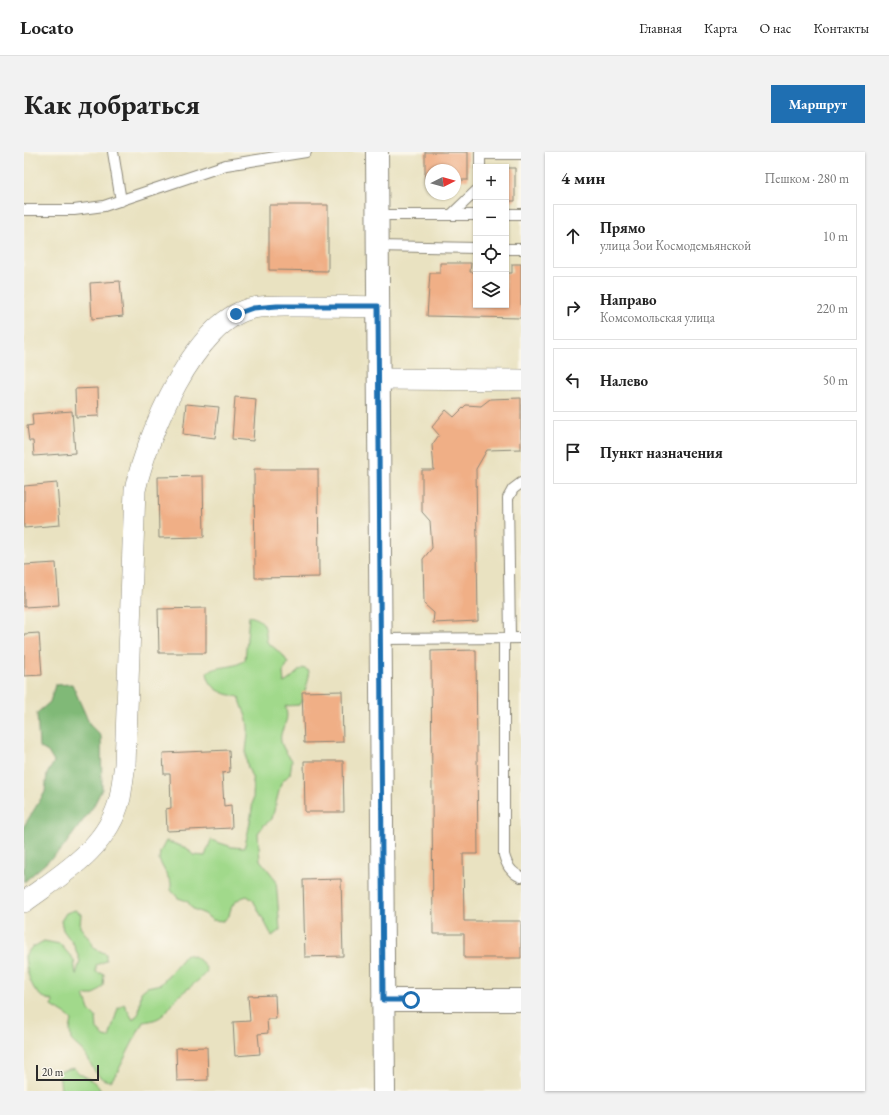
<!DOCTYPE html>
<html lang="ru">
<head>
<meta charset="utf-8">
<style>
	:root { --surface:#fff; --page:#f2f2f2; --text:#222; --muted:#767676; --line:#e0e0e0; --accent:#1f6fb2 }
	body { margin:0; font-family:"EB Garamond",serif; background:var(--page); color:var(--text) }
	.controls { position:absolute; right:12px; top:12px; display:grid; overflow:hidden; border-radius:0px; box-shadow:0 1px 3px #0004 }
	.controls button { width:36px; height:36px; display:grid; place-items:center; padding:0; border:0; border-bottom:1px solid var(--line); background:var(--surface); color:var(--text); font:20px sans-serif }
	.compass { position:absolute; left:401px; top:12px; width:36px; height:36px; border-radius:50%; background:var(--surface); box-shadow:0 1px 3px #0004; rotate:84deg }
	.scale { position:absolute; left:12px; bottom:10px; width:63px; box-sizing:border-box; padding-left:4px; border:2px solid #2b2b2b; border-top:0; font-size:11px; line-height:14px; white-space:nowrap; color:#2b2b2b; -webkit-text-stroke:3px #fbf7ec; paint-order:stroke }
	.stop { position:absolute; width:12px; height:12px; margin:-9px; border:3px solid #1f6fb2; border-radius:50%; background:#fff }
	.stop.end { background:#1f6fb2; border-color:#fff; box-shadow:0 1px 4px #0008 }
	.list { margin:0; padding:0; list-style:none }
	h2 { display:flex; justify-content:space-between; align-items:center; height:52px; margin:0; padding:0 16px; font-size:17px }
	h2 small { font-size:13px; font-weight:400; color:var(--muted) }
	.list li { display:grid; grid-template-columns:26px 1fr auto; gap:12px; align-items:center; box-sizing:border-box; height:64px; margin:0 8px 8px; padding:0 8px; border:1px solid var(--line); border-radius:0px }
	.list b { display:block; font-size:15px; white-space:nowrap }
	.list p { margin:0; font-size:13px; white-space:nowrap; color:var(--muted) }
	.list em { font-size:13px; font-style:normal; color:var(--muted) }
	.icon { flex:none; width:22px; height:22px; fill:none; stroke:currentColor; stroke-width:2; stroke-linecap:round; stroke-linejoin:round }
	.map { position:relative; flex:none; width:497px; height:939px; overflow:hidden; border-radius:0px }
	header { display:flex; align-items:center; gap:24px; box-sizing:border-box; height:56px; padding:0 20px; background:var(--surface); border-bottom:1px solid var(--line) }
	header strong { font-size:19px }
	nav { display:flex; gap:22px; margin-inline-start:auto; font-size:14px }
	.intro { display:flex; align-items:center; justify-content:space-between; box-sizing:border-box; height:96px; padding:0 24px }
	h1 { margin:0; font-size:28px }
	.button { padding:10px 18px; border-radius:0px; background:var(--accent); color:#fff; font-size:14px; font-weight:700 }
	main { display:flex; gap:24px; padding:0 24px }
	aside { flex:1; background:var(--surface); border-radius:0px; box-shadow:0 1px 3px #0004 }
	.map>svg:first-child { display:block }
</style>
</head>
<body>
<header>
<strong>Locato</strong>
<nav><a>Главная</a><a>Карта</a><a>О нас</a><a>Контакты</a></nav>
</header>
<div class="intro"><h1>Как добраться</h1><a class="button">Маршрут</a></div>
<main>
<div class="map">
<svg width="497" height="939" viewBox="0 0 497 939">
	<rect width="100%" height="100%" fill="#fbf7ec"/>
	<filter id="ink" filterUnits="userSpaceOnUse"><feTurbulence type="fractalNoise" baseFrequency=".025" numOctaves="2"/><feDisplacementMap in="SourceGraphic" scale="8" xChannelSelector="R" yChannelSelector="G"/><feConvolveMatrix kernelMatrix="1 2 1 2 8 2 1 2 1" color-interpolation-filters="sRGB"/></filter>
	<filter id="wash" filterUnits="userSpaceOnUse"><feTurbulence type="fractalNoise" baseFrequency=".012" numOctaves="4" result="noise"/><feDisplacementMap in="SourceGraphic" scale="16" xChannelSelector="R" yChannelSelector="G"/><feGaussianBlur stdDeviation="0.9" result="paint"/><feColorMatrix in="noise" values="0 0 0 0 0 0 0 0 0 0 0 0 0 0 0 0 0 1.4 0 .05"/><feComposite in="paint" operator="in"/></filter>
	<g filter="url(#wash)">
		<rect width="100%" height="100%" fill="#e9e2c1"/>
		<path fill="#a1d98b" stroke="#66825b" d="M 225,464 C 242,468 241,474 243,490 L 259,503 L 264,511 L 259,520 L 260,531 C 268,527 271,520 279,516 L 285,519 L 280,545 L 275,553 L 261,554 C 270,578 242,578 268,608 L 266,622 L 257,631 L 248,667 L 240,673 L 234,681 L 236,708 L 252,728 L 256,778 L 248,784 L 229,748 L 223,744 C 212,747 207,752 205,764 L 199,769 L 188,768 L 181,762 L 169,757 L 163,749 L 154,746 L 147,738 L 147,731 L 135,708 L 136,700 L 142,689 L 163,696 L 169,703 L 181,704 L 187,688 L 208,695 L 220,696 C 225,680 231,646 229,629 C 228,623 224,618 223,612 C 220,599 225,587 224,574 C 223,565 218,554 215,545 C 200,542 185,538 183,520 C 198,512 207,518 221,508 Z
			M 51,758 L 57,762 L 56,775 L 67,789 L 70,796 L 82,802 L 82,809 L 72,813 L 72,820 L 80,822 L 79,834 L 70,843 L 60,843 L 65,858 L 72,865 L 73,877 L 80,885 L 85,886 L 94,856 L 100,852 L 109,868 L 115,861 L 117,840 L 123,835 L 137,832 L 162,802 C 171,804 180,809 183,819 C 175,829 167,834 157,842 C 141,855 146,867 119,870 L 94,919 L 87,929 C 72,929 68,912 61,902 C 58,897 51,893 47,888 L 46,878 L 48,868 L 44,864 L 28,854 L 29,849 C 25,847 20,846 17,844 C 6,836 2,817 1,804 L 7,796 L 20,789 L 36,792 L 50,808 L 52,823 L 56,809 L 50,793 L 39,778 L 37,769 L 42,761 Z
			M 50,916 C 57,926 70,925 77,939 L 37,939 L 35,919 Z"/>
		<path fill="#80b977" stroke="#567251" d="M 48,532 L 66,573 L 77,584 L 78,637 L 69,655 L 38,697 L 0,730 L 0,674 L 21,640 L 23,622 L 30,610 L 24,600 L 15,595 L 13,561 L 26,550 L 31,533 Z"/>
		<g id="blocks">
			<path fill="#f0af86" d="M 401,0 L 444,0 L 444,28 L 431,28 L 431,18 L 407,18 L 407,28 L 401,28 Z
				M 482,16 L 491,16 L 491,49 L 482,49 Z
				M 245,53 L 304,53 L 304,119 L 245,118 Z
				M 416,111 L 447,111 L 446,120 L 452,120 L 452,153 L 482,153 L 482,121 L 488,121 L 488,112 L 497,112 L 497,166 L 403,164 L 406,121 L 416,121 Z
				M 96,129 L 99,164 L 68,167 L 66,131 Z
				M 74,236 L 75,264 L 52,265 L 51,237 Z
				M 211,245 L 232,247 L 229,289 L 208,287 Z
				M 497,246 L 497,297 L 463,298 L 452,317 L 454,469 L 409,471 L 410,461 L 400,452 L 399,407 L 408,396 L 406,369 L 398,360 L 398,318 L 410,318 L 408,293 L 415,283 L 408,275 L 422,258 L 430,265 L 442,253 L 457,254 L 466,247 Z
				M 162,252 L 195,255 L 191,286 L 159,282 Z
				M 48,259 L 51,301 L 10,304 L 9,289 L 5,289 L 3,274 L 9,273 L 8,262 Z
				M 230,317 L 294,317 L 295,425 L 231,426 Z
				M 179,324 L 180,385 L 135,386 L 134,325 Z
				M 33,331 L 36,373 L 0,376 L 0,334 Z
				M 32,411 L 35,453 L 0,455 L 0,413 Z
				M 182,456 L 182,501 L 135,501 L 134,457 Z
				M 15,481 L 18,523 L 0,524 L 0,482 Z
				M 452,498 L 454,702 L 439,702 L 440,769 L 497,769 L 497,806 L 440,806 L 440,782 L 409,782 L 407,499 Z
				M 318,539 L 319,590 L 280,591 L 278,540 Z
				M 205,598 L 206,620 L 198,621 L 200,654 L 207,653 L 208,676 L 143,679 L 142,657 L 147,656 L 146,622 L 140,622 L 139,601 Z
				M 280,609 L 319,609 L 320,660 L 281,660 Z
				M 317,727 L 319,804 L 281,805 L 279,728 Z
				M 251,843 L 252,867 L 243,867 L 244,881 L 234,882 L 236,902 L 211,904 L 209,870 L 226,869 L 224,844 Z
				M 183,895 L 184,928 L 153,929 L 152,896 Z"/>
		</g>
	</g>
	<g filter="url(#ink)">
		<use href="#blocks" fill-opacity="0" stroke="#8a8676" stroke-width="1"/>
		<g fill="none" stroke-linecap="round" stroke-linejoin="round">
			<g stroke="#8a8676" stroke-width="12">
				<path id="service" d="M 89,0 L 97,49
					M 456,2 L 497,2
					M 456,15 L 456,0
					M 0,58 L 50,58 L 80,54 L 202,13 L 282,0
					M 482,62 L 497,62
					M 353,63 L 452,63
					M 427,63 L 452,39
					M 353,94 L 452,96
					M 482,97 L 497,97
					M 480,486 L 480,703 C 483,713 486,720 497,725
					M 486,486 L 484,346 L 489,337 L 497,331
					M 356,487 L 497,486"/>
			</g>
			<g stroke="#8a8676" stroke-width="22">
				<path id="minor" d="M 355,227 L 497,228
					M 0,750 C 38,722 84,696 96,646 C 98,635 99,624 101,613 L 111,338 C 123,285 170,168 229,156 C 244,153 260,154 275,154 C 301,154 328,154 354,155"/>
			</g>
			<g stroke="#8a8676" stroke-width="24">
				<path id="tertiary" d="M 353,0 L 360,939
					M 359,848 L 497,848"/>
			</g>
			<use href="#service" stroke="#fff" stroke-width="10"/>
			<use href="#minor" stroke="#fff" stroke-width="21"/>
			<use href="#tertiary" stroke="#fff" stroke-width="22"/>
		</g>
	</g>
	<g fill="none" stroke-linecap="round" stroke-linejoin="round" filter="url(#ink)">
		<path stroke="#1f6fb2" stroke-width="5" d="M 212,162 L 229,156 L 253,154 L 354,154 L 359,848 L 387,848"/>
	</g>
</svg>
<div class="controls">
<button>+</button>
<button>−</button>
<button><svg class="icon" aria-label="locate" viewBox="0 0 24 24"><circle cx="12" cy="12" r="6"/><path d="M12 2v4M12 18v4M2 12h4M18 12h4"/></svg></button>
<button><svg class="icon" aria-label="layers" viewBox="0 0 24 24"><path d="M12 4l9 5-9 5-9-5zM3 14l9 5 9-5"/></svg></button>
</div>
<svg class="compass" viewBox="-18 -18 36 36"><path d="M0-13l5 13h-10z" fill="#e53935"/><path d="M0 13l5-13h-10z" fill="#767676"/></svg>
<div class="scale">20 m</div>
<div class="stop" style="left:387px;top:848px"></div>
<div class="stop end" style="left:212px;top:162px"></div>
</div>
<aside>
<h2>4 мин<small>Пешком · 280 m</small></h2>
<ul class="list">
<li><svg class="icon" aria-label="ahead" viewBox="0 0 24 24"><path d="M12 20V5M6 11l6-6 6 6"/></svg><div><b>Прямо</b><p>улица Зои Космодемьянской</p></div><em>10 m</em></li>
<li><svg class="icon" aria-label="right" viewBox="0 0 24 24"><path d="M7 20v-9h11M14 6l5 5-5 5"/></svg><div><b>Направо</b><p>Комсомольская улица</p></div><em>220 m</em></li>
<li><svg class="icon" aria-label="left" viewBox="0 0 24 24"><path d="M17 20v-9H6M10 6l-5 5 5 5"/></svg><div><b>Налево</b></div><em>50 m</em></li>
<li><svg class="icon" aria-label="arrive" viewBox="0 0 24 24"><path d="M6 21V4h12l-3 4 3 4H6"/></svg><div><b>Пункт назначения</b></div></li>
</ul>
</aside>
</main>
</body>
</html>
